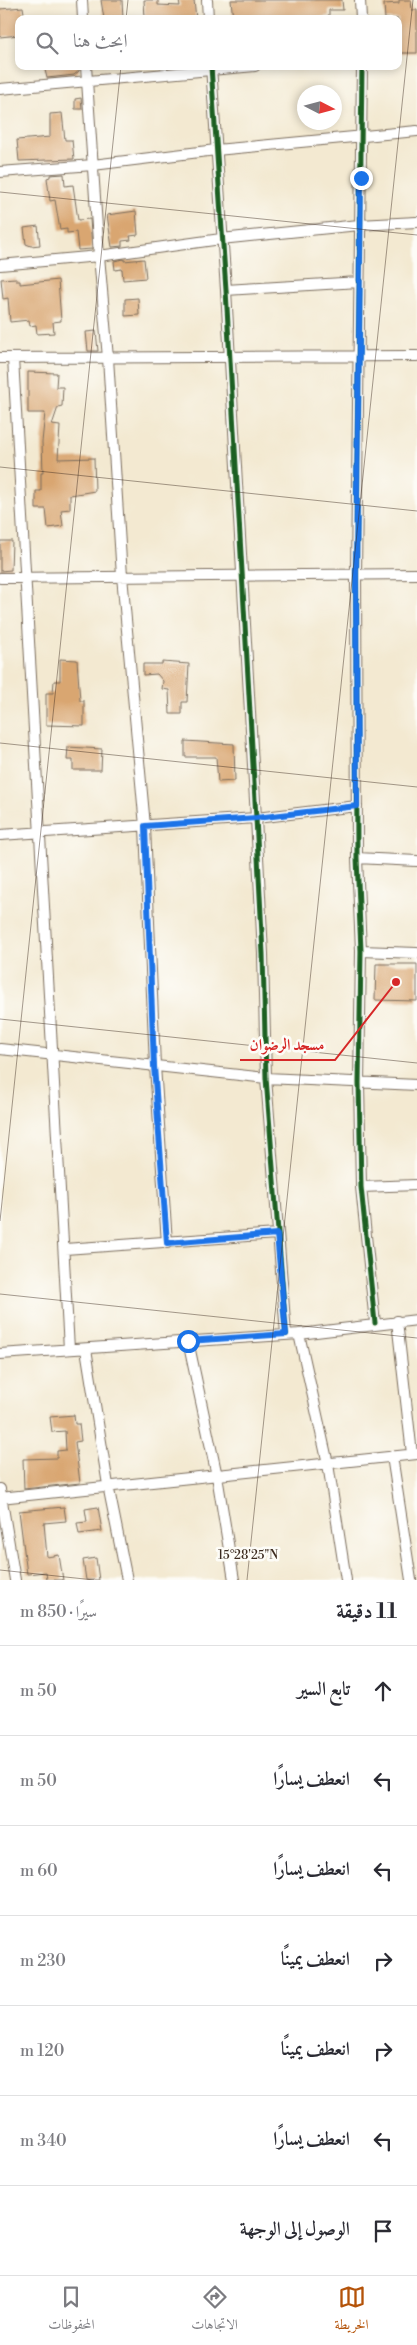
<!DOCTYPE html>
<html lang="ar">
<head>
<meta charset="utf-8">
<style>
	:root { --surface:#fff; --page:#f7f7f7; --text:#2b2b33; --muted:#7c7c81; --line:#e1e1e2; --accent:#b45309 }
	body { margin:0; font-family:"Libre Bodoni",Amiri,serif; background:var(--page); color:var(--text); direction:rtl }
	.compass { position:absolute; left:297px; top:85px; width:45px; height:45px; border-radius:50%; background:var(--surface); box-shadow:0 2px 8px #0003; rotate:96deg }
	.stop { position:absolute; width:15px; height:15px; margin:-11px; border:4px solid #1a73e8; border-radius:50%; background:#fff }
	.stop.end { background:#1a73e8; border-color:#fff; box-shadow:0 1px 5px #0008 }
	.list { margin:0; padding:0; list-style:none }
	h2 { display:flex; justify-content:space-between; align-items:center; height:65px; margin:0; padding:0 20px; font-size:21px }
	h2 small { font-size:16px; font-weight:400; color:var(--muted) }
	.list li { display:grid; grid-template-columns:32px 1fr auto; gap:15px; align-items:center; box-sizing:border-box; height:90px; padding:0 20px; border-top:1px solid var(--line) }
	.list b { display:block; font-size:19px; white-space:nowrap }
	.list em { font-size:16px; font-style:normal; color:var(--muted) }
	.icon { flex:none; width:28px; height:28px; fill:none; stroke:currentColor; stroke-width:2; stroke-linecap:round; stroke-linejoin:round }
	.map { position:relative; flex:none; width:417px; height:1580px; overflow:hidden; direction:ltr }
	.search { position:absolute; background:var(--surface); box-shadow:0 2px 8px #0003; left:15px; right:15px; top:15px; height:55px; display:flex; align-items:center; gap:12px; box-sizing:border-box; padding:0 18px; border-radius:10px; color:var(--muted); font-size:19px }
	.sheet { height:695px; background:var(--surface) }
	nav { display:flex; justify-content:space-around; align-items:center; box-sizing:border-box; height:70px; border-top:1px solid var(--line); background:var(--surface); font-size:14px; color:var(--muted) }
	nav a { display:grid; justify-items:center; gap:2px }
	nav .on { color:var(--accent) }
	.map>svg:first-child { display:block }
</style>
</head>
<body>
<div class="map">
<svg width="417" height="1580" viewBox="0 0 417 1580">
	<rect width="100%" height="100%" fill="#fdfcf7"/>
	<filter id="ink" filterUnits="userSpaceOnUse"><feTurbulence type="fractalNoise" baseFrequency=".02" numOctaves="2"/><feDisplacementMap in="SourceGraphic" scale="10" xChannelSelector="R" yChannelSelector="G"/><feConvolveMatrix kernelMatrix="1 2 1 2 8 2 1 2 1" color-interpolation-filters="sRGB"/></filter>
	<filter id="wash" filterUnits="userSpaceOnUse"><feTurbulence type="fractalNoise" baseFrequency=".0096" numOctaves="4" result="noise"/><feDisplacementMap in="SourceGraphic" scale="20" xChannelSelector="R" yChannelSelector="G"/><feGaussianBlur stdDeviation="1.12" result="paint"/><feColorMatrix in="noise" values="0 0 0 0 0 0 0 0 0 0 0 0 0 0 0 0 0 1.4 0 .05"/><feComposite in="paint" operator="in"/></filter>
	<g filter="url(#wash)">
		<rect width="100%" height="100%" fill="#f3e9d1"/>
		<g id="blocks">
			<path fill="#d9a671" d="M 101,0 L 122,0 L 123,19 L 104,19 Z
				M 144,0 L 158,0 L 158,5 L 180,6 L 179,0 L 194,0 L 196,19 L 145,19 Z
				M 231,0 L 342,0 L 343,10 L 329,10 L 329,16 L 316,18 L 233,19 Z
				M 399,0 L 411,0 L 412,10 L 417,10 L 417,53 L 398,53 L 398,19 L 385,19 L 384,4 L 399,3 Z
				M 23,7 L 25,19 L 19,19 L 19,35 L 0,37 L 0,9 Z
				M 44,66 L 79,66 L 79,71 L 74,75 L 47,78 Z
				M 81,98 L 82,109 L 75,109 L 75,99 Z
				M 62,113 L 65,140 L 72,140 L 74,159 L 19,161 L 17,140 L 50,137 L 50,114 Z
				M 64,174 L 65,186 L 73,185 L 78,220 L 90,219 L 92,249 L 78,250 L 76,232 L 67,233 L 67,229 L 60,230 L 55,200 L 50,201 L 47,178 L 50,177 L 50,175 Z
				M 136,211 L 138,235 L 130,236 L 131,240 L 122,241 L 122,246 L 112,247 L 107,215 Z
				M 38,226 L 40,245 L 31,246 L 26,244 L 24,228 Z
				M 124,259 L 124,261 L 144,259 L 146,278 L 123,280 L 122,269 L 115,270 L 114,261 Z
				M 16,278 L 16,281 L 20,281 L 20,284 L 58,280 L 61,321 L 53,322 L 54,333 L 37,334 L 36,325 L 30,326 L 29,320 L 10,322 L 8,298 L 3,299 L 1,279 Z
				M 138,298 L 139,315 L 125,316 L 125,299 Z
				M 96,331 L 98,351 L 88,351 L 86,332 Z
				M 28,372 L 57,373 L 56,387 L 63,387 L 62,406 L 58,407 L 52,425 L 60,426 L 58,459 L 94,458 L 95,491 L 70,495 L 70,509 L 61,510 L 63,526 L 48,528 L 46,509 L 36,509 L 36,491 L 41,491 L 41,473 L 43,473 L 42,442 L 45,413 L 28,413 Z
				M 0,541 L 12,541 L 11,570 L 0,571 Z
				M 60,659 L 77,660 L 80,701 L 84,701 L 84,726 L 46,725 L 46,693 L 53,693 L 54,681 L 60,681 Z
				M 162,662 L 189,664 L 187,702 L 182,702 L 182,714 L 170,714 L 169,690 L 162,689 L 163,681 L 157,674 L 143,675 L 143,664 L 162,664 Z
				M 185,741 L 234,744 L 235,781 L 218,782 L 216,757 L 185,757 Z
				M 68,747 L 102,749 L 101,770 L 73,770 L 73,760 L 67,760 Z
				M 376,964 L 417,964 L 417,1001 L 375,1000 Z
				M 74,1415 L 75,1424 L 79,1424 L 81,1441 L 75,1442 L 80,1483 L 24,1489 L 23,1459 L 57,1458 L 57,1451 L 66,1450 L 65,1431 L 52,1432 L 50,1417 Z
				M 64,1507 L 66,1521 L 44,1523 L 47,1557 L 59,1555 L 63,1580 L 47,1580 L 46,1572 L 27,1574 L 19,1511 Z
				M 98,1507 L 102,1531 L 79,1534 L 77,1523 L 87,1522 L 85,1509 Z
				M 96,1558 L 99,1580 L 86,1580 L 83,1560 Z"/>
		</g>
	</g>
	<g filter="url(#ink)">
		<use href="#blocks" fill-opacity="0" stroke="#7b6d5d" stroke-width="1"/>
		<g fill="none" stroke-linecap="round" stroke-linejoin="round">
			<g stroke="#7b6d5d" stroke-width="12">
				<path id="minor" d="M 82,0 L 83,19
					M 207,0 L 208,19
					M 360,0 L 361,19
					M 86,66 L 99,256 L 108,358 L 122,576 L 145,826 L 155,1066 L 167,1243
					M 211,66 L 226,290 L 256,818 L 263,954 L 266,1078 L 286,1334
					M 362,66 L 356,574 L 357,858 L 361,951 L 359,1083 L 361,1187 L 375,1323
					M 0,89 L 255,66
					M 0,172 L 93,165 L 216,150 L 417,131
					M 0,265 L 99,256 L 221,239 L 359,225 L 417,222
					M 226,290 L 359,282
					M 0,358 L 417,356
					M 13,358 L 69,1349
					M 0,578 L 417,574
					M 0,835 L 256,818 L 357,806
					M 357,858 L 417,861
					M 361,951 L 417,953
					M 0,1049 L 266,1078 L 417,1085
					M 361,1187 L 417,1185
					M 65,1249 L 277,1234
					M 397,1321 L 412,1454
					M 299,1334 L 328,1464 L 346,1580
					M 188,1341 L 217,1476 L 234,1580
					M 86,1349 L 108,1485 L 127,1580
					M 0,1354 L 299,1334 L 417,1320
					M 392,1456 L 411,1580
					M 0,1489 L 15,1580
					M 0,1498 L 417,1454"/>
			</g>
			<use href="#minor" stroke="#fff" stroke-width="10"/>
			<g stroke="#fdfcf7" stroke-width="8">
				<path id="cycleway" d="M 211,66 L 226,290 L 256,818 L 263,954 L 266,1078 L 286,1334
					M 362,66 L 356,574 L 357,858 L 361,951 L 359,1083 L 361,1187 L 375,1323"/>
			</g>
			<use href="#cycleway" stroke="#1b5e20" stroke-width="5"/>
		</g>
	</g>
	<g fill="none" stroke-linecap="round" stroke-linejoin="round" filter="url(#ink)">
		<path stroke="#1a73e8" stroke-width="6" d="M 188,1341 L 286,1334 L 277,1234 L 167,1243 L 154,1066 L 145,826 L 256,818 L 357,806 L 356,574 L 361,178"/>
	</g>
	<path fill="none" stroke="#3b2a1e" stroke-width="1" stroke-opacity="0.45" d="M 126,19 L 128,0M 0,192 L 417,235M 0,467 L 417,511M 0,743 L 417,787M 0,1019 L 417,1063M 0,1221 L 121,66M 0,1294 L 417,1338M 0,1570 L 94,1580M 247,1580 L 413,0"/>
	<g font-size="12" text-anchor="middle" fill="#3b2a1e" stroke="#fdfcf7" stroke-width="5" stroke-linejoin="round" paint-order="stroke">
		<text x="248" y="1559">15°28'25"N</text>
	</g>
	<path fill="none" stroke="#d62828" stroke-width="2" d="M396 982L335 1060H240"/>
	<circle fill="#d62828" stroke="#fdfcf7" stroke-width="2" cx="396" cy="982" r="5"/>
	<g font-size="16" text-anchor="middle" font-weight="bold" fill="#d62828" stroke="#fdfcf7" stroke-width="5" stroke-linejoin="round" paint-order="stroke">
		<text x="287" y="1050">مسجد الرضوان</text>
	</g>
</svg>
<svg class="compass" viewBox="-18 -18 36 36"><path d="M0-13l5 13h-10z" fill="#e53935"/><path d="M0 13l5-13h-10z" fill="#7c7c81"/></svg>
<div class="stop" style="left:188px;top:1341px"></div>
<div class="stop end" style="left:361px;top:178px"></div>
<div class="search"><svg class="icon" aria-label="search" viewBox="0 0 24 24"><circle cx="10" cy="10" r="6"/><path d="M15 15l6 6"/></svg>ابحث هنا</div>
</div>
<section class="sheet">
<h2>11 دقيقة<small>سيرًا · 850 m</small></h2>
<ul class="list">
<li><svg class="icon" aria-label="ahead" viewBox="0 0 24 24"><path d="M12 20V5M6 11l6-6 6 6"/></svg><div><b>تابع السير</b></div><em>50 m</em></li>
<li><svg class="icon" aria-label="left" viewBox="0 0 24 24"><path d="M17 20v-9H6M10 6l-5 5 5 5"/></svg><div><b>انعطف يسارًا</b></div><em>50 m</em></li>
<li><svg class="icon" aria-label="left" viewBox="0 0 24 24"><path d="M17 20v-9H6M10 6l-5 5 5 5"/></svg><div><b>انعطف يسارًا</b></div><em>60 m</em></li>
<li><svg class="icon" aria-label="right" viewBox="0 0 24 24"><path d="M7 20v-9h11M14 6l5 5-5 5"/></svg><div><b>انعطف يمينًا</b></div><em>230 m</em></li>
<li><svg class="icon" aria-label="right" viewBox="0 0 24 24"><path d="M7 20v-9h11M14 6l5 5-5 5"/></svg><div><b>انعطف يمينًا</b></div><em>120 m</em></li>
<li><svg class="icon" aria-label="left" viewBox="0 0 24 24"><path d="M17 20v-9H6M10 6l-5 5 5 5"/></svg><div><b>انعطف يسارًا</b></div><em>340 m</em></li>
<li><svg class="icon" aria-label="arrive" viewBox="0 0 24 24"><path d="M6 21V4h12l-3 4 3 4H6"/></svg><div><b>الوصول إلى الوجهة</b></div></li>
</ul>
</section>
<nav>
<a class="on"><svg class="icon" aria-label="map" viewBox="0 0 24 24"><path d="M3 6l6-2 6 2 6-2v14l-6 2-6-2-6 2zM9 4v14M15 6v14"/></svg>الخريطة</a>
<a><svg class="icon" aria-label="directions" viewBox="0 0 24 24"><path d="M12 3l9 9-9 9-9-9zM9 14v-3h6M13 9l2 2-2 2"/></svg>الاتجاهات</a>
<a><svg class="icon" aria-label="saved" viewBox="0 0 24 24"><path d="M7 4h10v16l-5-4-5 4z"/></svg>المحفوظات</a>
</nav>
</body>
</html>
